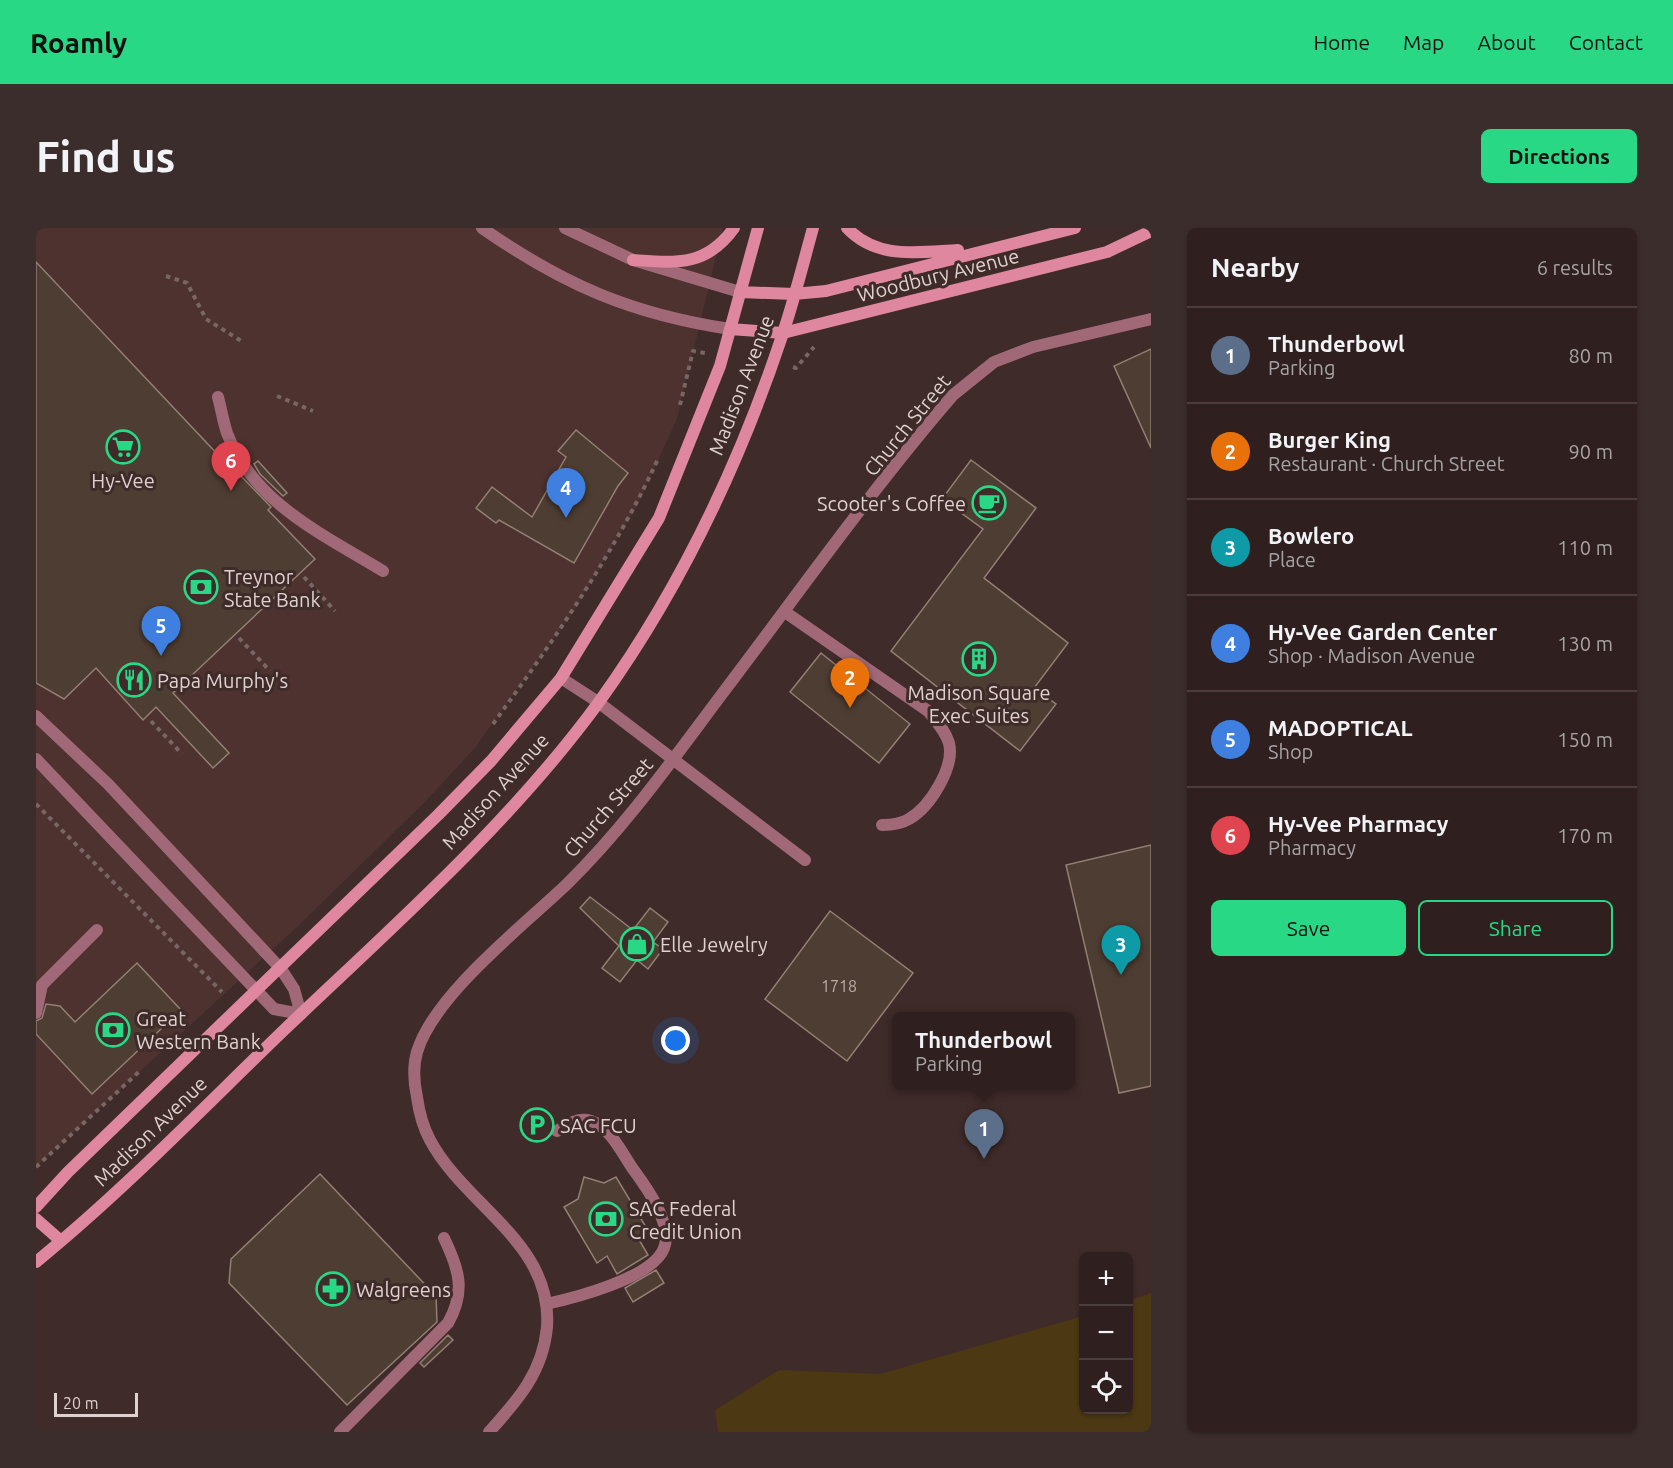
<!DOCTYPE html>
<html lang="en">
<head>
<meta charset="utf-8">
<style>
	:root { --surface:#2f201f; --page:#3b2d2c; --text:#f1f3f6; --muted:#a7a3a4; --line:#4a3e3d; --accent:#28d885 }
	body { margin:0; font-family:Ubuntu,sans-serif; background:var(--page); color:var(--text) }
	.controls { position:absolute; right:18px; bottom:18px; display:grid; overflow:hidden; border-radius:9px; box-shadow:0 2px 4px #0004 }
	.controls button { width:54px; height:54px; display:grid; place-items:center; padding:0; border:0; border-bottom:2px solid var(--line); background:var(--surface); color:var(--text); font:30px sans-serif }
	.scale { position:absolute; left:18px; bottom:15px; width:84px; box-sizing:border-box; padding-left:6px; border:3px solid #ded1cf; border-top:0; font-size:16px; line-height:21px; white-space:nowrap; color:#ded1cf; -webkit-text-stroke:4px #3f2b29; paint-order:stroke }
	.you { position:absolute; left:640px; top:813px; width:21px; height:21px; margin:-15px; border:4px solid #fff; border-radius:50%; background:#1a73e8; box-shadow:0 0 0 9px #1a73e833 }
	.badge { display:grid; place-items:center; width:39px; height:39px; border-radius:50%; background:var(--accent); color:#fff; font-size:20px; font-weight:700 }
	.pin { position:absolute; translate:-50% -50px; filter:drop-shadow(0 2px 3px #0008) }
	.pin::after { content:''; position:absolute; top:32px; width:21px; height:18px; background:inherit; clip-path:polygon(0 0,100% 0,50% 100%) }
	.popup { position:absolute; left:856px; top:784px; width:183px; height:78px; box-sizing:border-box; display:grid; place-content:center; border-radius:9px; background:var(--surface); filter:drop-shadow(0 2px 4px #0005); font-size:20px; white-space:nowrap; color:var(--muted) }
	.popup b { font-size:22px; color:var(--text) }
	.popup::after { content:''; position:absolute; left:50%; top:100%; margin-left:-12px; border:12px solid transparent; border-top-color:var(--surface) }
	.list { margin:0; padding:0; list-style:none }
	h2 { display:flex; justify-content:space-between; align-items:center; height:78px; margin:0; padding:0 24px; font-size:26px }
	h2 small { font-size:20px; font-weight:400; color:var(--muted) }
	.list li { display:grid; grid-template-columns:39px 1fr auto; gap:18px; align-items:center; box-sizing:border-box; height:96px; padding:0 24px; border-top:2px solid var(--line) }
	.list b { display:block; font-size:22px; white-space:nowrap }
	.list p { margin:0; font-size:20px; white-space:nowrap; color:var(--muted) }
	.list em { font-size:20px; font-style:normal; color:var(--muted) }
	.actions { display:flex; gap:12px; padding:18px 24px }
	.actions a { flex:1; padding:14px 0; border:2px solid var(--accent); border-radius:9px; text-align:center; font-size:21px; color:var(--accent) }
	.actions .main { background:var(--accent); color:#111 }
	.icon { flex:none; width:33px; height:33px; fill:none; stroke:currentColor; stroke-width:2; stroke-linecap:round; stroke-linejoin:round }
	.map { position:relative; flex:none; width:1115px; height:1204px; overflow:hidden; border-radius:9px }
	header { display:flex; align-items:center; gap:36px; box-sizing:border-box; height:84px; padding:0 30px; background:var(--accent); color:#111 }
	header strong { font-size:28px }
	nav { display:flex; gap:33px; margin-inline-start:auto; font-size:21px }
	.intro { display:flex; align-items:center; justify-content:space-between; box-sizing:border-box; height:144px; padding:0 36px }
	h1 { margin:0; font-size:42px }
	.button { padding:15px 27px; border-radius:9px; background:var(--accent); color:#111; font-size:21px; font-weight:700 }
	main { display:flex; gap:36px; padding:0 36px }
	aside { flex:1; background:var(--surface); border-radius:9px; box-shadow:0 2px 4px #0004 }
	.map>svg:first-child { display:block }
</style>
</head>
<body>
<header>
<strong>Roamly</strong>
<nav><a>Home</a><a>Map</a><a>About</a><a>Contact</a></nav>
</header>
<div class="intro"><h1>Find us</h1><a class="button">Directions</a></div>
<main>
<div class="map">
<svg width="1115" height="1204" viewBox="0 0 1115 1204">
	<rect width="100%" height="100%" fill="#3f2b29"/>
	<path fill="#4d322f" d="M 0,0 L 687,0 L 641,191 L 601,278 L 537,384 L 438,521 L 388,575 L 260,700 L 0,939 Z"/>
	<path fill="#4c3813" d="M 1115,1065 L 1115,1204 L 682,1204 L 679,1182 L 743,1142 L 844,1146 L 1047,1088 L 1048,1182 L 1092,1182 L 1093,1073 Z"/>
	<path fill="#4e3d32" stroke="#937f73" stroke-width="1.5" d="M 0,34 L 203,249 L 205,248 L 235,279 L 232,282 L 279,331 L 137,465 L 193,525 L 177,540 L 120,479 L 107,492 L 60,440 L 28,471 L 0,455 Z
		M 1115,121 L 1115,220 L 1078,138 Z
		M 540,202 L 592,245 L 582,258 L 538,335 L 463,292 L 460,295 L 440,280 L 456,259 L 496,289 L 530,229 L 522,223 Z
		M 935,232 L 1000,280 L 948,350 L 1032,415 L 998,460 L 1020,476 L 984,523 L 855,423 L 947,301 L 906,271 Z
		M 222,233 L 251,265 L 247,268 L 224,246 L 218,236 Z
		M 785,425 L 874,496 L 843,535 L 754,464 Z
		M 1115,617 L 1115,858 L 1083,865 L 1030,637 Z
		M 554,669 L 597,702 L 614,680 L 632,694 L 617,714 L 627,721 L 612,741 L 601,732 L 584,754 L 566,740 L 583,718 L 544,680 Z
		M 794,683 L 877,745 L 811,833 L 729,771 Z
		M 101,735 L 145,782 L 56,866 L 0,806 L 0,793 L 6,790 L 10,776 L 24,778 L 39,794 Z
		M 284,946 L 400,1068 L 401,1094 L 311,1177 L 193,1055 L 195,1031 Z
		M 548,949 L 568,955 L 580,949 L 613,1004 L 602,1010 L 612,1027 L 581,1046 L 571,1028 L 561,1035 L 528,979 L 542,971 Z
		M 620,1042 L 628,1055 L 597,1074 L 589,1060 Z
		M 412,1107 L 417,1112 L 388,1139 L 384,1135 Z"/>
	<g fill="none" stroke-linecap="round" stroke-linejoin="round">
		<path stroke="#786664" stroke-width="4" stroke-dasharray="4.5 4.5" stroke-linecap="butt" d="M 130,48 L 151,55 L 170,91 L 207,114
			M 757,139 L 760,140 L 778,119
			M 241,168 L 277,183
			M 644,177 L 657,123 L 669,125
			M 268,349 L 299,383
			M 203,410 L 234,443
			M 115,493 L 146,526
			M 457,496 C 518,412 578,326 622,231
			M 0,576 L 186,764
			M 0,939 L 105,842"/>
		<path stroke="#a16978" stroke-width="12" d="M 182,169 C 185,180 187,193 191,205 C 217,275 288,307 347,343
			M 749,384 L 892,483 C 900,493 909,502 913,515 C 919,539 894,579 873,591 C 865,596 855,597 846,597
			M 0,785 L 6,757 L 61,702
			M 510,1076 C 538,1070 617,1050 628,1020 C 637,996 611,960 597,941 C 586,925 574,899 555,893 C 542,889 532,896 521,903
			M 304,1204 L 412,1095 C 430,1063 423,1041 408,1010"/>
		<path stroke="#a16978" stroke-width="12" d="M 446,0 C 528,57 595,86 694,101
			M 529,0 L 597,32 L 704,64
			M 525,450 L 562,474 L 769,632
			M 0,488 L 72,556 L 245,741 L 258,761 L 265,786 L 238,781 L 0,531
			M 453,1204 C 482,1172 507,1144 511,1099 C 517,1015 429,978 394,912 C 387,899 383,884 381,869 C 378,855 377,838 381,824 C 398,767 487,698 531,656 C 588,600 635,534 683,470 C 759,370 835,262 917,167 L 958,134 L 997,119 L 1115,91"/>
		<path stroke="#e087a0" stroke-width="12" d="M 811,0 C 841,32 882,24 922,22
			M 597,32 C 640,35 670,39 698,0
			M 704,64 L 758,66 L 790,63 L 1039,0
			M 694,101 L 747,105 L 1071,24 L 1115,3
			M 0,979 L 32,944 L 402,587 L 455,533 L 525,450 L 623,290 L 684,138 L 722,0
			M 0,991 L 25,1013
			M 0,1034 C 87,963 166,881 247,803 C 356,699 473,597 563,474 C 642,364 703,237 746,108 C 758,73 767,36 777,0"/>
	</g>
	<defs>
		<g id="supermarket-ring" transform="scale(1.725)"><circle r="9.5" fill="#3f2b29" stroke="#28d885" stroke-width="1.5"/><path d="M-6-5.5h2.5l.6 2H6L4.5 2H-2.5L-4.4-4H-6ZM-1.5 3.2a1.3 1.3 0 1 0 .1 0ZM3 3.2a1.3 1.3 0 1 0 .1 0Z" fill="#28d885"/></g>
		<g id="cafe-ring" transform="scale(1.725)"><circle r="9.5" fill="#3f2b29" stroke="#28d885" stroke-width="1.5"/><path d="M-5.5-4.5H6V0H3Q3 3.5 0 3.5H-2.5Q-5.5 3.5-5.5 0ZM3-3.2v2h1.7v-2ZM-6 4.5H4V6H-6Z" fill="#28d885"/></g>
		<g id="bank-ring" transform="scale(1.725)"><circle r="9.5" fill="#3f2b29" stroke="#28d885" stroke-width="1.5"/><path d="M-6-4H6V4H-6ZM0-2.3a2.3 2.3 0 1 0 0 4.6a2.3 2.3 0 1 0 0-4.6Z" fill="#28d885"/></g>
		<g id="building-ring" transform="scale(1.725)"><circle r="9.5" fill="#3f2b29" stroke="#28d885" stroke-width="1.5"/><path d="M-4-6H4V6H1V3H-1V6H-4ZM-2.5-4.3h1.7v1.8h-1.7ZM.8-4.3h1.7v1.8H.8ZM-2.5-1h1.7V.8h-1.7ZM.8-1h1.7V.8H.8Z" fill="#28d885"/></g>
		<g id="restaurant-ring" transform="scale(1.725)"><circle r="9.5" fill="#3f2b29" stroke="#28d885" stroke-width="1.5"/><path d="M-5-6h1v4h1v-4h1v4h1v-4h1v5L-1.5 .5V6h-2V.5L-5-1ZM5-6V6H3V1.5H1.5Q1.5-4 5-6Z" fill="#28d885"/></g>
		<g id="shop-ring" transform="scale(1.725)"><circle r="9.5" fill="#3f2b29" stroke="#28d885" stroke-width="1.5"/><path d="M-5-2.5h2.3a2.7 3.5 0 0 1 5.4 0H5L5.5 6h-11ZM-1.5-2.5h3a1.5 2.3 0 0 0-3 0Z" fill="#28d885"/></g>
		<g id="parking-ring" transform="scale(1.725)"><circle r="9.5" fill="#3f2b29" stroke="#28d885" stroke-width="1.5"/><path d="M-3.5-5.5H1a3.5 3.5 0 0 1 0 7H-1V5.5H-3.5ZM-1-3.4V-.6H.8a1.4 1.4 0 0 0 0-2.8Z" fill="#28d885"/></g>
		<g id="pharmacy-ring" transform="scale(1.725)"><circle r="9.5" fill="#3f2b29" stroke="#28d885" stroke-width="1.5"/><path d="M-2-6h4v4h4v4h-4v4h-4v-4h-4v-4h4Z" fill="#28d885"/></g>
	</defs>
	<g fill-rule="evenodd">
		<use href="#supermarket-ring" x="87" y="219"/>
		<use href="#cafe-ring" x="953" y="275"/>
		<use href="#bank-ring" x="165" y="359"/>
		<use href="#building-ring" x="943" y="431"/>
		<use href="#restaurant-ring" x="98" y="452"/>
		<use href="#shop-ring" x="601" y="716"/>
		<use href="#bank-ring" x="77" y="802"/>
		<use href="#parking-ring" x="501" y="897"/>
		<use href="#bank-ring" x="570" y="991"/>
		<use href="#pharmacy-ring" x="297" y="1061"/>
	</g>
	<g text-anchor="middle" dominant-baseline="central" stroke-width="6" stroke-linejoin="round" paint-order="stroke">
		<g font-size="16" fill="#baaca8">
			<text x="803" y="758">1718</text>
		</g>
		<g font-size="20" fill="#ded1cf" stroke="#3f2b29">
			<text transform="translate(902 47) rotate(-14)">Woodbury Avenue</text>
			<text transform="translate(705 157) rotate(-69)">Madison Avenue</text>
			<text transform="translate(871 197) rotate(-51)">Church Street</text>
			<text transform="translate(459 563) rotate(-48)">Madison Avenue</text>
			<text transform="translate(572 579) rotate(-49)">Church Street</text>
			<text transform="translate(114 903) rotate(-44)">Madison Avenue</text>
		</g>
		<g font-size="20" fill="#ded1cf" stroke="#3f2b29" text-anchor="start">
			<text x="87" y="252" text-anchor="middle">Hy-Vee</text>
			<text x="930" y="275" text-anchor="end">Scooter's Coffee</text>
			<text x="188" y="348">Treynor<tspan x="188" dy="23">State Bank</tspan></text>
			<text x="121" y="452">Papa Murphy's</text>
			<text x="943" y="464" text-anchor="middle">Madison Square<tspan x="943" dy="23">Exec Suites</tspan></text>
			<text x="624" y="716">Elle Jewelry</text>
			<text x="100" y="790">Great<tspan x="100" dy="23">Western Bank</tspan></text>
			<text x="524" y="897">SAC FCU</text>
			<text x="593" y="980">SAC Federal<tspan x="593" dy="23">Credit Union</tspan></text>
			<text x="320" y="1061">Walgreens</text>
		</g>
	</g>
</svg>
<div class="controls">
<button>+</button>
<button>−</button>
<button><svg class="icon" aria-label="locate" viewBox="0 0 24 24"><circle cx="12" cy="12" r="6"/><path d="M12 2v4M12 18v4M2 12h4M18 12h4"/></svg></button>
</div>
<div class="scale">20 m</div>
<div class="you"></div>
<div class="pin badge" style="left:948px;top:931px;background:#5c6f8a">1</div>
<div class="popup"><b>Thunderbowl</b>Parking</div>
<div class="pin badge" style="left:814px;top:480px;background:#e8710a">2</div>
<div class="pin badge" style="left:1085px;top:747px;background:#0f9aa8">3</div>
<div class="pin badge" style="left:530px;top:290px;background:#3f7fe0">4</div>
<div class="pin badge" style="left:125px;top:428px;background:#3f7fe0">5</div>
<div class="pin badge" style="left:195px;top:263px;background:#e0444e">6</div>
</div>
<aside>
<h2>Nearby<small>6 results</small></h2>
<ul class="list">
<li><span class="badge" style="background:#5c6f8a">1</span><div><b>Thunderbowl</b><p>Parking</p></div><em>80 m</em></li>
<li><span class="badge" style="background:#e8710a">2</span><div><b>Burger King</b><p>Restaurant · Church Street</p></div><em>90 m</em></li>
<li><span class="badge" style="background:#0f9aa8">3</span><div><b>Bowlero</b><p>Place</p></div><em>110 m</em></li>
<li><span class="badge" style="background:#3f7fe0">4</span><div><b>Hy-Vee Garden Center</b><p>Shop · Madison Avenue</p></div><em>130 m</em></li>
<li><span class="badge" style="background:#3f7fe0">5</span><div><b>MADOPTICAL</b><p>Shop</p></div><em>150 m</em></li>
<li><span class="badge" style="background:#e0444e">6</span><div><b>Hy-Vee Pharmacy</b><p>Pharmacy</p></div><em>170 m</em></li>
</ul>
<div class="actions"><a class="main">Save</a><a>Share</a></div>
</aside>
</main>
</body>
</html>
